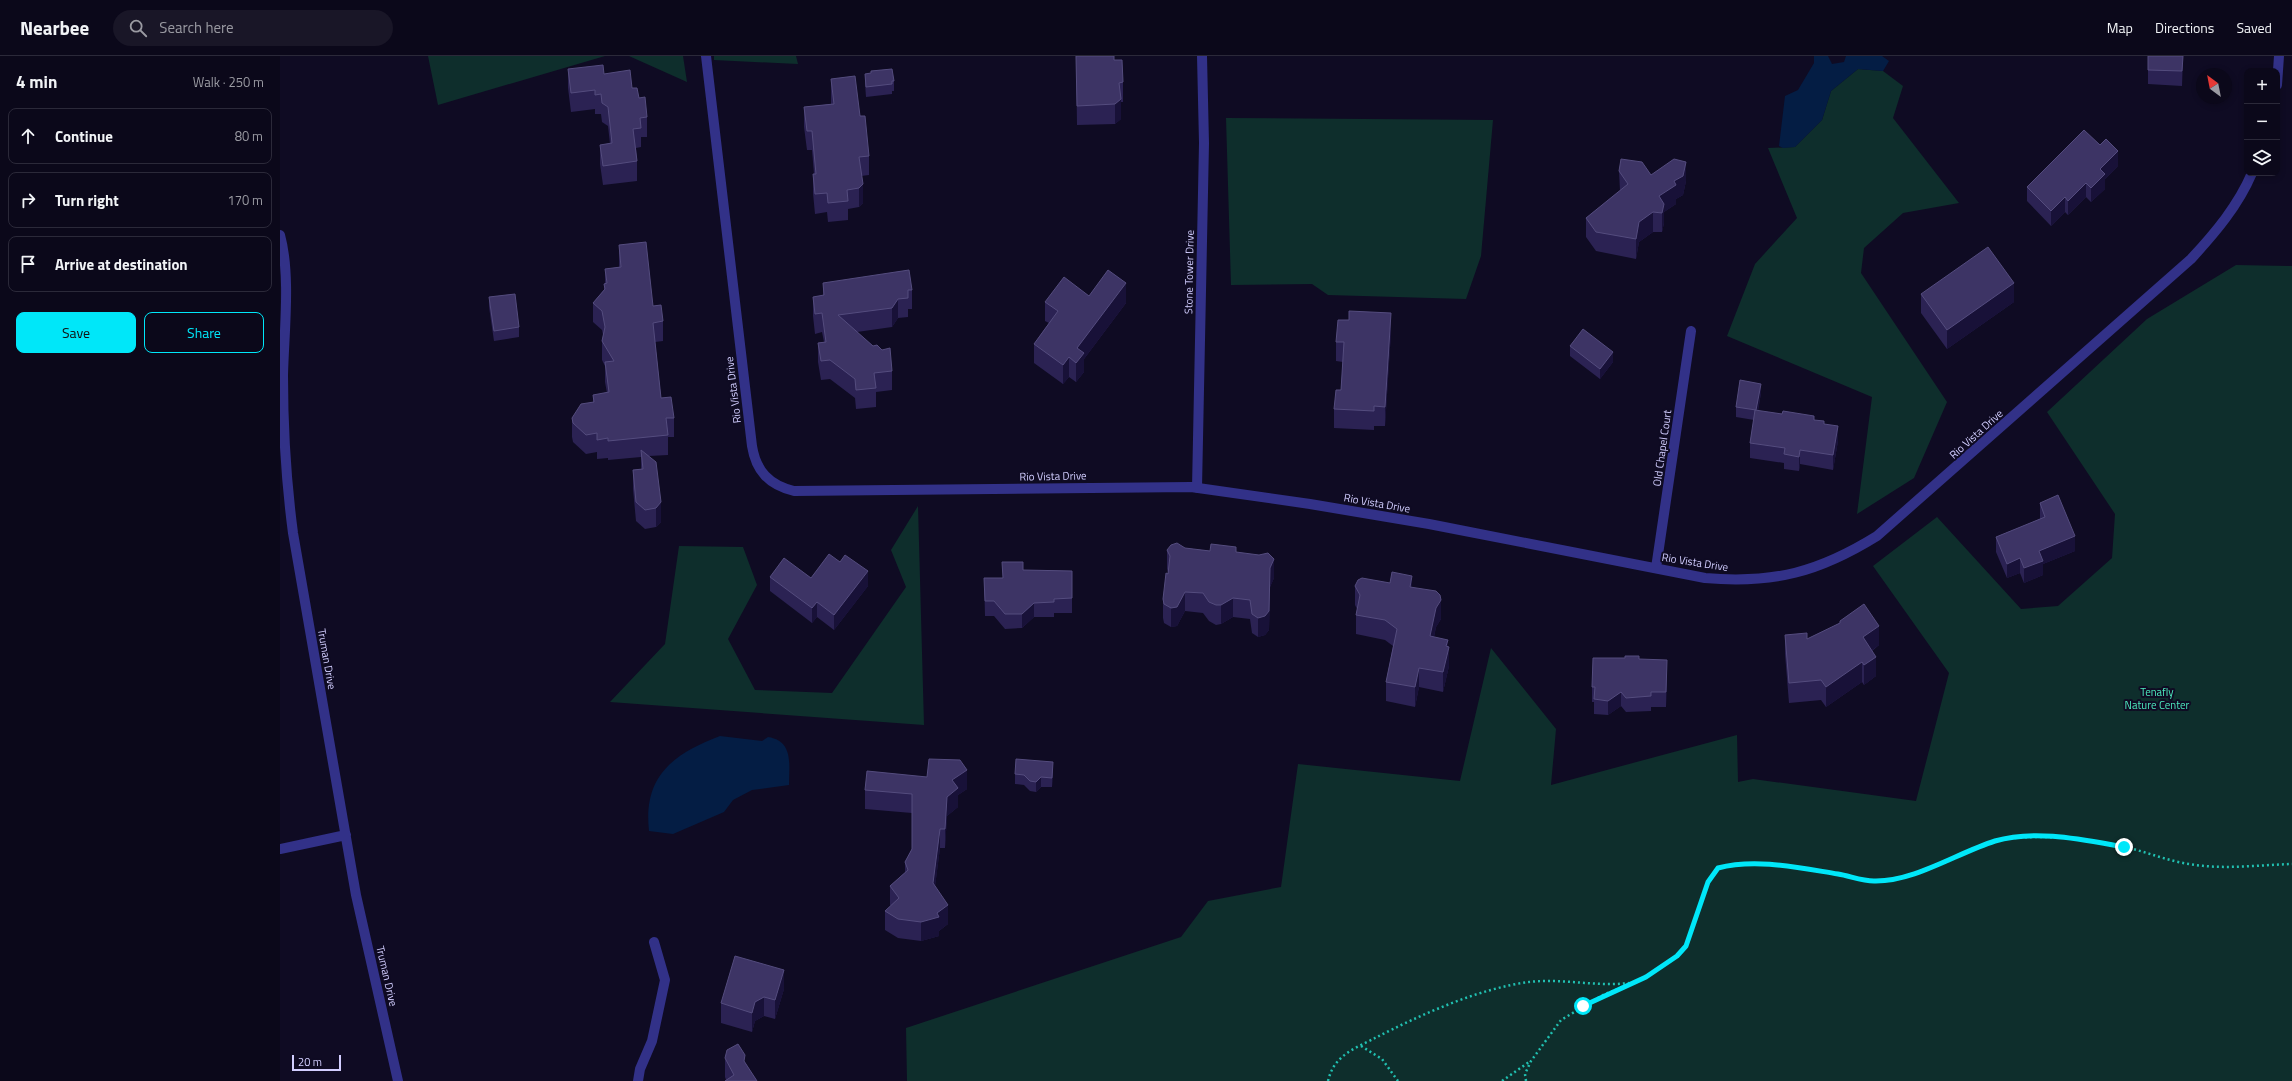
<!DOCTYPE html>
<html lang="en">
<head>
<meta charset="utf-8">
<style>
	:root { --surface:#0b081a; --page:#191627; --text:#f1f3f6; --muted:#9a9aa2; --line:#2b2939; --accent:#00e7f9 }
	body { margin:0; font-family:"Titillium Web",sans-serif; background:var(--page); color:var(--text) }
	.controls { position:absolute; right:12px; top:12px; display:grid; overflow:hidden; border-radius:8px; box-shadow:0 2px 6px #0003 }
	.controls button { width:36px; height:36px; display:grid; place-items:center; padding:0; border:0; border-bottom:1px solid var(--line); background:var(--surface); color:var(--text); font:20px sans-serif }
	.compass { position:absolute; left:1916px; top:12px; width:36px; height:36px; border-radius:50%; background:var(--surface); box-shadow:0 2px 6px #0003; rotate:328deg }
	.scale { position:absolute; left:12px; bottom:10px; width:49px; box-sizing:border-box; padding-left:4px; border:2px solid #d2ceff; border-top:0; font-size:11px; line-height:14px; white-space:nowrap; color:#d2ceff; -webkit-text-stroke:3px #0f0b23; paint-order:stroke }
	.stop { position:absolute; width:12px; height:12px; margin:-9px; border:3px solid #00e7f9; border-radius:50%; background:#fff }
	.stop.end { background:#00e7f9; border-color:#fff; box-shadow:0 1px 4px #0008 }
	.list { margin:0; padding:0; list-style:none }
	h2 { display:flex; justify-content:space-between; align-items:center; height:52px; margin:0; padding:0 16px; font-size:17px }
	h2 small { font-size:13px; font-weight:400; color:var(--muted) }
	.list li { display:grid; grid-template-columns:26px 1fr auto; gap:12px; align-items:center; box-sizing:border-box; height:56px; margin:0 8px 8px; padding:0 8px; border:1px solid var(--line); border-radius:8px }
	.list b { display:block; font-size:15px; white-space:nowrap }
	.list em { font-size:13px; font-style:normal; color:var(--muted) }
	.actions { display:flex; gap:8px; padding:12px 16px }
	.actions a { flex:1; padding:9px 0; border:1px solid var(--accent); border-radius:8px; text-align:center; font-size:14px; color:var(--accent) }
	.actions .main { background:var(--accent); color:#111 }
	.icon { flex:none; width:22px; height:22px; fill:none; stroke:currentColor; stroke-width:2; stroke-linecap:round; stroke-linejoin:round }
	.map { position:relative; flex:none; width:2012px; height:1025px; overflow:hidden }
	header { display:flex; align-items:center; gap:24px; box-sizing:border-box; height:56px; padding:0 20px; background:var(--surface); border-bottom:1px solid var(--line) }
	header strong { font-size:19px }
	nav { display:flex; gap:22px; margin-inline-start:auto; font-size:14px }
	.search { width:280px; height:36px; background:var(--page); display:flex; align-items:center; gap:10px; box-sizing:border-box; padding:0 14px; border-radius:22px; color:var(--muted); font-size:15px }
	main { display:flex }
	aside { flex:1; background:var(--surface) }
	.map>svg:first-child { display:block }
</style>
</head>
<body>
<header>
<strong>Nearbee</strong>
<div class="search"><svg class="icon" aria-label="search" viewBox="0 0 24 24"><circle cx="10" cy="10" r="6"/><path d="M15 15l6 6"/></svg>Search here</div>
<nav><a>Map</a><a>Directions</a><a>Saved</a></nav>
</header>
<main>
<aside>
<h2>4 min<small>Walk · 250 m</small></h2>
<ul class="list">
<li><svg class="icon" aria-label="ahead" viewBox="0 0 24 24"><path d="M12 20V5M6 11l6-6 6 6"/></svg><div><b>Continue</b></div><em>80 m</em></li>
<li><svg class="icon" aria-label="right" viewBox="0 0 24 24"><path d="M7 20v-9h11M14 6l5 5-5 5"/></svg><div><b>Turn right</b></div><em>170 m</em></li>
<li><svg class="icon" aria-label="arrive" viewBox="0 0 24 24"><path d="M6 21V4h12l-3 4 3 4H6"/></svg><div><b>Arrive at destination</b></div></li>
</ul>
<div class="actions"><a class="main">Save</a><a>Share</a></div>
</aside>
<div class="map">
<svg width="2012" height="1025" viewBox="0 0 2012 1025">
	<rect width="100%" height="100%" fill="#0f0b23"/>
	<path fill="#0e2e2c" d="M 148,0 L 325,0 L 158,49 Z
		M 349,0 L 403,0 L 407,26 Z
		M 434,0 L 516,0 L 518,8 L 434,4 Z
		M 1578,13 L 1603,15 L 1623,30 L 1613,62 L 1679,147 L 1623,157 L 1584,192 L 1581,217 L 1667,346 L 1634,422 L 1577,458 L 1592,341 L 1447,280 L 1475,208 L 1517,162 L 1488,92 L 1515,91 L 1542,64 L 1551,35 Z
		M 946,62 L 1213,64 L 1201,200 L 1186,243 L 1048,239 L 1032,228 L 951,229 Z
		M 1956,209 L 2012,210 L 2012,1025 L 627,1025 L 626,972 L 901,881 L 928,845 L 1001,831 L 1018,708 L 1180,725 L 1211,592 L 1276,673 L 1271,729 L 1457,679 L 1458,726 L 1473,723 L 1636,745 L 1669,617 L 1593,510 L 1657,461 L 1741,553 L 1778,550 L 1832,502 L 1835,458 L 1767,356 L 1867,263 Z
		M 638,450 L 644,669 L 330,646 L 385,588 L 399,490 L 463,491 L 477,529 L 448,583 L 475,634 L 552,637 L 626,531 L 611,494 Z"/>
	<path fill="#041d44" d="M 1534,0 L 1548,0 L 1552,8 L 1564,6 L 1566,0 L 1602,0 L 1609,5 L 1603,15 L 1578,13 L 1551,35 L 1542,64 L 1515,91 L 1503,92 L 1499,90 L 1505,40 L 1518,34 L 1534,7 Z
		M 440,680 L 482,685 L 488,681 C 514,685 509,709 509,729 L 472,734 L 453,744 L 444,756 L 393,778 L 369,775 C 363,720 393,698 440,680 Z"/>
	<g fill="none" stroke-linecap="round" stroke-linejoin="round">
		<path stroke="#21c0b1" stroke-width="2.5" stroke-dasharray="2 3" stroke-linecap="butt" d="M 1081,990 L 1102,1003 L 1118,1025
			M 1048,1025 C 1050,1017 1053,1010 1059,1004 C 1068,994 1084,988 1095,982 C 1140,959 1200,932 1249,926 C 1283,922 1315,931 1349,927
			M 1222,1025 L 1249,1006
			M 1246,1025 L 1245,1018 L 1251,1005 L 1281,964 L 1323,939 L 1366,921 L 1397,900 L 1406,891 L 1428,826 L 1438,812 C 1474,803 1524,812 1561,819 C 1571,821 1583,824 1593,825 C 1641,828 1687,785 1734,782 C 1771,779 1810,783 1845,791 C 1867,796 1888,805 1909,808 C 1943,814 1978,809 2012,808"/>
		<path stroke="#323188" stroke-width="10" d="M 426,0 L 472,390 C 476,415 489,429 514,435 L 911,431 L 1030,448 L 1149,468 L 1425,522 C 1494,528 1539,516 1597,480 L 1911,203 C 1935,177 1958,150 1972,117
			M 1997,29 L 1999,0
			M 0,179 C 11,219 4,277 3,319 C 3,372 6,424 13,477 L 76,839 L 118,1025
			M 917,432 L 924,87 L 922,0
			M 1376,512 L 1411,275
			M 0,793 L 66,779
			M 358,1025 L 360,1013 L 372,985 L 385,924 L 374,886"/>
	</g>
	<path fill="#2b2253" d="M 1903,0 L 1902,30 L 1868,28 L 1868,14 Z
		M 796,1 L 834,4 L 843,26 L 843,46 L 841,46 L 841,63 L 835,68 L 797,69 Z
		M 288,13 L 324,18 L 352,32 L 359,42 L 367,61 L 367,81 L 361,81 L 361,91 L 356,92 L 357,105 L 357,125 L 323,129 L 320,108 L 320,89 L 330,88 L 328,70 L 322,66 L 321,58 L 315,58 L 315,53 L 291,56 L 288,32 Z
		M 585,18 L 614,25 L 614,35 L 612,35 L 612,38 L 586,41 L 585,28 Z
		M 551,23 L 580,60 L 589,100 L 589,119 L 581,120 L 583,147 L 579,151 L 568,153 L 568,164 L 548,166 L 547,156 L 535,158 L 533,137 L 533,118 L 534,118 L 532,94 L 527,94 L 524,71 L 524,51 L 551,48 Z
		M 1838,110 L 1825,123 L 1825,133 L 1811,146 L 1806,141 L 1788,159 L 1785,156 L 1771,170 L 1747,145 L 1747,131 Z
		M 1339,115 L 1406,125 L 1403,139 L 1396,143 L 1396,148 L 1384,156 L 1384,167 L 1382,176 L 1373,176 L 1359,186 L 1356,203 L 1316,195 L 1306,181 L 1306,162 L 1340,135 Z
		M 339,189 L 373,250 L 383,265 L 383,285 L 375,286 L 381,342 L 394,362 L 394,381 L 388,381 L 388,399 L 369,400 L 381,466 L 376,471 L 365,473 L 356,465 L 353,433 L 353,414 L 361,413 L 361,401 L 328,404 L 328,402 L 317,403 L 317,396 L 306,398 L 293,386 L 292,381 L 292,362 L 313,346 L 313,339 L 327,337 L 325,326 L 325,310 L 322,304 L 322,285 L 323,279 L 322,274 L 313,266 L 313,247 L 324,234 L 324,228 L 325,228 L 325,213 L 339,211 Z
		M 543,227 L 632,234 L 632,253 L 628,253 L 628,261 L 618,262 L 612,271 L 577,276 L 612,315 L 612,334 L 596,336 L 596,351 L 576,353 L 575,342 L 550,323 L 541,324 L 538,306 L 538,287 L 544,286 L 542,276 L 535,278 L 533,260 L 533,241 L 543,240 Z
		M 1641,238 L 1734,246 L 1667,293 L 1641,257 Z
		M 809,240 L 846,247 L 804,303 L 804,316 L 796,326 L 789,321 L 783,328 L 754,307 L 754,288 L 769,267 L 765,265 L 765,246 Z
		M 209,241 L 239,271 L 239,281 L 214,285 L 209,251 Z
		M 1111,276 L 1105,370 L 1094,370 L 1094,374 L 1054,372 L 1054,353 L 1061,334 L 1063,306 L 1056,305 L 1056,286 Z
		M 1290,290 L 1333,306 L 1320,323 L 1290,300 Z
		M 1481,337 L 1478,355 L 1534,364 L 1544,368 L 1558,385 L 1553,414 L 1520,408 L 1519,415 L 1504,413 L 1504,407 L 1470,402 L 1470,387 L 1474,364 L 1456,361 L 1456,351 Z
		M 1760,447 L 1795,495 L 1763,508 L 1763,519 L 1744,527 L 1740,517 L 1727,522 L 1716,496 L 1716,481 L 1760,463 Z
		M 905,492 L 930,495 L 956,496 L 994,522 L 990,531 L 989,574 L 985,579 L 978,581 L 972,577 L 970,563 L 953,561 L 941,568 L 936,569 L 929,565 L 923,557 L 905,555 L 897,570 L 891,571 L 884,567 L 883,562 L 883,543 L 888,516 L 887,513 L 887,494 Z
		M 743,514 L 792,515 L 792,557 L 774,557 L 774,561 L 754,561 L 742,572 L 725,573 L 714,560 L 705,560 L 704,522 L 722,522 Z
		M 490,521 L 588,530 L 554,574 L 537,561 L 532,567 L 490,535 Z
		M 1075,530 L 1132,531 L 1161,563 L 1156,571 L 1154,581 L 1168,591 L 1169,610 L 1163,636 L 1139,631 L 1135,651 L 1106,645 L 1106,626 L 1113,590 L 1105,584 L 1076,578 L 1076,559 L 1077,553 L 1075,549 Z
		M 1560,565 L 1599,589 L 1592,595 L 1596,620 L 1584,629 L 1582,626 L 1546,651 L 1541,644 L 1509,647 L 1505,598 L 1505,579 L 1527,583 L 1560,567 Z
		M 1359,603 L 1387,618 L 1386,651 L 1371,651 L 1371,655 L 1346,656 L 1341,650 L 1328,659 L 1314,658 L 1314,646 L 1312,646 L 1312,631 Z
		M 773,716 L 772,731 L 761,731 L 756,736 L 750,735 L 744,729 L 735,728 L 735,718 Z
		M 687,733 L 678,739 L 678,751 L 667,760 L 665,792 L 660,792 L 655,830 L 668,868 L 659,875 L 659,880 L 641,885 L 618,882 L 605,874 L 605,855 L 611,850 L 610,849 L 610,830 L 625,817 L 625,806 L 632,793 L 632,757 L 585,753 L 585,734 Z
		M 504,933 L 495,963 L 484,960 L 475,965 L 472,976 L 441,967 L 441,947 Z
		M 445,1002 L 465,1007 L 477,1025 L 446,1024 L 445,1021 Z"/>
	<path fill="#181138" d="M 841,43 L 841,63 L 835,68 L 835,48 Z
		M 1838,95 L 1838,110 L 1825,123 L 1825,133 L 1811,146 L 1811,132 L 1820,113 Z
		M 1406,106 L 1406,125 L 1403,139 L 1396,143 L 1396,148 L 1384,156 L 1384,167 L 1382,176 L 1382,157 L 1379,140 L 1394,125 Z
		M 1806,127 L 1806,141 L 1788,159 L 1788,145 Z
		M 583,128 L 583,147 L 579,151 L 579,132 Z
		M 1785,141 L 1785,156 L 1771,170 L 1771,155 Z
		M 1373,156 L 1373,176 L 1359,186 L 1356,203 L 1356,183 L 1359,166 Z
		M 846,227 L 846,247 L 804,303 L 804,316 L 796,326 L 796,307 L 797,292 Z
		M 1734,227 L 1734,246 L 1667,293 L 1667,274 Z
		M 618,243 L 618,262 L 612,271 L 612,252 Z
		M 1111,257 L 1111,276 L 1105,370 L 1105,351 Z
		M 1333,296 L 1333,306 L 1320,323 L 1320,313 Z
		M 789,301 L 789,321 L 783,328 L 783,309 Z
		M 1481,328 L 1481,337 L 1476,364 L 1476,354 Z
		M 1558,370 L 1558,385 L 1553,414 L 1553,399 Z
		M 1520,394 L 1520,408 L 1519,415 L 1519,401 Z
		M 381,446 L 381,466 L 376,471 L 376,452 Z
		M 1795,480 L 1795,495 L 1763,508 L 1763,519 L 1744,527 L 1744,512 L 1759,495 Z
		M 1740,502 L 1740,517 L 1727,522 L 1727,508 Z
		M 994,503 L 994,522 L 990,531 L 989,574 L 985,579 L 978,581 L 978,562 L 990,512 Z
		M 588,515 L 588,530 L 554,574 L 554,559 Z
		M 1132,520 L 1132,539 L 1130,531 Z
		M 905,536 L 905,555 L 897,570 L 891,571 L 891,552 Z
		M 953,542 L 953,561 L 941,568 L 941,549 Z
		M 1161,544 L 1161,563 L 1156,571 L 1150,600 L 1150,580 L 1156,552 Z
		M 537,546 L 537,561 L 532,567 L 532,552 Z
		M 754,547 L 754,561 L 742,572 L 742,558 Z
		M 1599,570 L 1599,589 L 1583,601 L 1583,581 Z
		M 1168,584 L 1168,596 L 1169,591 L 1169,610 L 1163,636 L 1163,616 L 1166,590 Z
		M 1596,601 L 1596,620 L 1584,629 L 1584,609 Z
		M 1387,604 L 1387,618 L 1386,651 L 1386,636 Z
		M 1582,606 L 1582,626 L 1546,651 L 1546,631 Z
		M 1139,612 L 1139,631 L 1135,651 L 1135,631 Z
		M 1341,636 L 1341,650 L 1328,659 L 1328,645 Z
		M 773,706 L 773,716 L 772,731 L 772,722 Z
		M 687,714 L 687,733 L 678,739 L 678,751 L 667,760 L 665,792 L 665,773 L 667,741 L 672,724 Z
		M 761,721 L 761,731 L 756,736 L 756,726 Z
		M 660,773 L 660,792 L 653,846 L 653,827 Z
		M 668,849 L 668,868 L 659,875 L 659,880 L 641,885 L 641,866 L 657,857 Z
		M 504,914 L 504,933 L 495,963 L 495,944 Z
		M 484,941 L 484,960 L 475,965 L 472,976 L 472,957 L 475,946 Z"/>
	<path fill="#3d3465" stroke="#544c7e" d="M 796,0 L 834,0 L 834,4 L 842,4 L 843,26 L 839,27 L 841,43 L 835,48 L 797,50 L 796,1 Z
		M 1868,0 L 1903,0 L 1902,15 L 1868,14 Z
		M 323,9 L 324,18 L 350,14 L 352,32 L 357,32 L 359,42 L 365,41 L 367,61 L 360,62 L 361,72 L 353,73 L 357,105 L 323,110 L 320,89 L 332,87 L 328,51 L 322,47 L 321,38 L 315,39 L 315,34 L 291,37 L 288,13 Z
		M 612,13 L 614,25 L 612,25 L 612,28 L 586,31 L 585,18 L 591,17 L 591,15 Z
		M 575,20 L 580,60 L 585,60 L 589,100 L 579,101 L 583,128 L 579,132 L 567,134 L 568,145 L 548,147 L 547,137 L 535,138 L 533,118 L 536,118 L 532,75 L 527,75 L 524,51 L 554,48 L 551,23 Z
		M 1804,74 L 1820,89 L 1826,83 L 1838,95 L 1820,113 L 1825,118 L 1811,132 L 1806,127 L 1788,145 L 1785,141 L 1771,155 L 1747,131 Z
		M 1341,103 L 1362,106 L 1371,119 L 1394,103 L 1406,106 L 1403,120 L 1394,125 L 1396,129 L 1379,140 L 1384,148 L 1382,157 L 1373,156 L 1359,166 L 1356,183 L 1316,176 L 1306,162 L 1348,128 L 1339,115 Z
		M 366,186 L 373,250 L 381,249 L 383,265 L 373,267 L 381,342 L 391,341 L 394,362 L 386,362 L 388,379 L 328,385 L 328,382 L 317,384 L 317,377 L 306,379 L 293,367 L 292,362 L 301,348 L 314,346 L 313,339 L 329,336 L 325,306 L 334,305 L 322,285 L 325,271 L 322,255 L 313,247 L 325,233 L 324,228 L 327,227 L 325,213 L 341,211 L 339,189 Z
		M 1708,191 L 1734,227 L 1667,274 L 1641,238 Z
		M 629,214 L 632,234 L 628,234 L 628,242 L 618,243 L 612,252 L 558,259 L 593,290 L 597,289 L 602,294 L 610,292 L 612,315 L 594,317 L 596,332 L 576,334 L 575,323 L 550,304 L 541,305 L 538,287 L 546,286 L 542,257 L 535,258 L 533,241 L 544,239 L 543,227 Z
		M 828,214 L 846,227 L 797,292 L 804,297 L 796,307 L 789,301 L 783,309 L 754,288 L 778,255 L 765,246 L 784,221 L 809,240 Z
		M 235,238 L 239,271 L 214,275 L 209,241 Z
		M 1069,255 L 1111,257 L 1105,351 L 1094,350 L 1094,355 L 1054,353 L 1056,334 L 1061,334 L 1064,286 L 1056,286 L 1058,264 L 1069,264 Z
		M 1303,273 L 1333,296 L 1320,313 L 1290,290 Z
		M 1460,324 L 1481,328 L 1476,354 L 1456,351 Z
		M 1475,354 L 1502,358 L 1503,355 L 1534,360 L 1534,364 L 1544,365 L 1544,368 L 1558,370 L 1553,399 L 1520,394 L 1519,401 L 1504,398 L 1505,392 L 1470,387 Z
		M 361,394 L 376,406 L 381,446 L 376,452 L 365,454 L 356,446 L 353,414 L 363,413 Z
		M 1778,439 L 1795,480 L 1759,495 L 1763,505 L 1744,512 L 1740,502 L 1727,508 L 1716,481 L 1765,461 L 1760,447 Z
		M 897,487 L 905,492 L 930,495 L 931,488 L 956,491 L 956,496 L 979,499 L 988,497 L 994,503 L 990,512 L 989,555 L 985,560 L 978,562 L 972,558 L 970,544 L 953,542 L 941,549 L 936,549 L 929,546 L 923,537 L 905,536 L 897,551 L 891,552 L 884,548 L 883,543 L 886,517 L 888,518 L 890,500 L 887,494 L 891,489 Z
		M 549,498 L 560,506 L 565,499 L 588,515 L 554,559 L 537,546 L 532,552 L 490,521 L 504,502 L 531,522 Z
		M 722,506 L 743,506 L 743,514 L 792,515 L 792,542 L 774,543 L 774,546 L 754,547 L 742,558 L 725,558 L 714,545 L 705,545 L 704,522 L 723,522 Z
		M 1112,516 L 1132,520 L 1130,531 L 1156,535 L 1160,539 L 1161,544 L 1156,552 L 1150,580 L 1168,584 L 1166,590 L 1169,591 L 1163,616 L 1139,612 L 1135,631 L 1106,626 L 1117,573 L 1105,564 L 1076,559 L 1080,539 L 1075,530 L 1078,524 L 1082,522 L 1110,527 Z
		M 1584,548 L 1599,570 L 1583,581 L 1596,601 L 1584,609 L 1582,606 L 1546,631 L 1541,624 L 1509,627 L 1505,579 L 1527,577 L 1527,583 L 1560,567 L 1560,565 Z
		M 1345,600 L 1359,600 L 1359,603 L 1387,604 L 1386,636 L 1371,636 L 1371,640 L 1346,642 L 1341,636 L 1328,645 L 1314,643 L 1315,631 L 1312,631 L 1313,602 L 1345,602 Z
		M 649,703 L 680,704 L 687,714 L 672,724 L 678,732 L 667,741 L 665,773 L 660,773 L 653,827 L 668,849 L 657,857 L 659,861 L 641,866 L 618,863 L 605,855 L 619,842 L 610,830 L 628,814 L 625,806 L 632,793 L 632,738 L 585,734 L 587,715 L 647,721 Z
		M 736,703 L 773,706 L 772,722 L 761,721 L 756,726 L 750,725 L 744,719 L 735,718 Z
		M 455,900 L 504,914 L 495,944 L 484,941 L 475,946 L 472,957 L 441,947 Z
		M 458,988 L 465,999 L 464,1005 L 477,1025 L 445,1025 L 454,1019 L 445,1002 L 447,994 Z"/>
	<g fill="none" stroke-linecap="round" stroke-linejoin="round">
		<path stroke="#00e7f9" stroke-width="5" d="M 1303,950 L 1366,921 L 1397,900 L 1406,890 L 1428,826 L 1438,812 C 1476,802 1520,812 1558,818 C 1570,820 1582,825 1594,825 C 1634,826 1677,797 1715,785 C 1755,773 1804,784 1844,791"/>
	</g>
	<g text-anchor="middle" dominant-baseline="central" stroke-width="4" stroke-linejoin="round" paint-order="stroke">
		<g font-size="11" fill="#d2ceff" stroke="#0f0b23">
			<text transform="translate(909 216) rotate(-89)">Stone Tower Drive</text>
			<text transform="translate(453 334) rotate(-97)">Rio Vista Drive</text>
			<text transform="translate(1696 378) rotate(-42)">Rio Vista Drive</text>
			<text transform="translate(1382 392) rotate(-82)">Old Chapel Court</text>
			<text transform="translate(773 420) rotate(-1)">Rio Vista Drive</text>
			<text transform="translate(1097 447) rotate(10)">Rio Vista Drive</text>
			<text transform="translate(1415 506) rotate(9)">Rio Vista Drive</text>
			<text transform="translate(47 603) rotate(80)">Truman Drive</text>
			<text transform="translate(107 920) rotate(77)">Truman Drive</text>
		</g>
		<g font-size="11" fill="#4decbf" stroke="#0f0b23">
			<text x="1877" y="636">Tenafly<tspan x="1877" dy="13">Nature Center</tspan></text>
		</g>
	</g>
</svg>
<div class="controls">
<button>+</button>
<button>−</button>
<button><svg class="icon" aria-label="layers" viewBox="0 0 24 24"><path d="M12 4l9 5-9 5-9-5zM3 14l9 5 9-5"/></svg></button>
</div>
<svg class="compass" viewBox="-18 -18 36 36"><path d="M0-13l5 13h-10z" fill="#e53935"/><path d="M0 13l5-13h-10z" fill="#9a9aa2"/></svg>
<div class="scale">20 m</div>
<div class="stop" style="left:1303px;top:950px"></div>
<div class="stop end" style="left:1844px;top:791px"></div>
</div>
</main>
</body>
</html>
